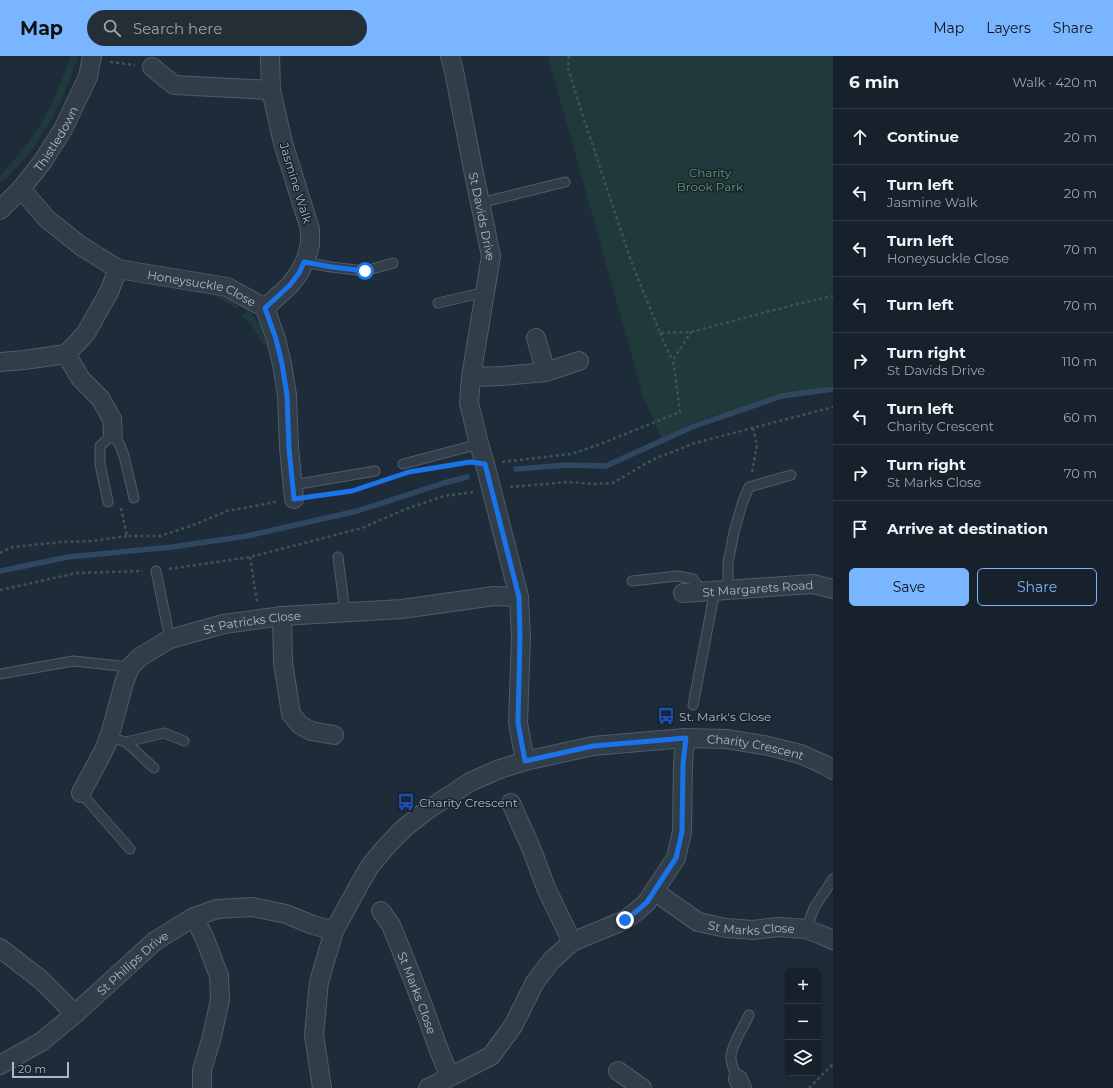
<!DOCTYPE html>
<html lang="en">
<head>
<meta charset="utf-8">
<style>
	:root { --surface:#16212b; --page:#232e37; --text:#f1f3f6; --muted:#9ea3a9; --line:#353e47; --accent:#79b6ff }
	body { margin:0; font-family:Montserrat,sans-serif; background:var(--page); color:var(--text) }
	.controls { position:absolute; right:12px; bottom:12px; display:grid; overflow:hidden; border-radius:6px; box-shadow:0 4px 16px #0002 }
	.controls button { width:36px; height:36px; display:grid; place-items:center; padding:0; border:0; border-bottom:1px solid var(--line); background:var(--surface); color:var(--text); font:20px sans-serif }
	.scale { position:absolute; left:12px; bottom:10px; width:57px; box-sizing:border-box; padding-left:4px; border:2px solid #acb8c6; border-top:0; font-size:11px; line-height:14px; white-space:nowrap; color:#acb8c6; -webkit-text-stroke:3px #18232e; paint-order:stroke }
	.stop { position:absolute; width:12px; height:12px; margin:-9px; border:3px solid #1a73e8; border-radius:50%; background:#fff }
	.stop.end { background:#1a73e8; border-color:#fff; box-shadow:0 1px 4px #0008 }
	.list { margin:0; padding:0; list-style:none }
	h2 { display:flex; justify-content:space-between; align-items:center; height:52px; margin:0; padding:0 16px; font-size:17px }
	h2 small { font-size:13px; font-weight:400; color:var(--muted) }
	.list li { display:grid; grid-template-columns:26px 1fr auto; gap:12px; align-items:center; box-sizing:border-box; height:56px; padding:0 16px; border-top:1px solid var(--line) }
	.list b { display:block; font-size:15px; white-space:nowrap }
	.list p { margin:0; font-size:13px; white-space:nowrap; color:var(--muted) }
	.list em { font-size:13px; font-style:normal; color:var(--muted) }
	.actions { display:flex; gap:8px; padding:12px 16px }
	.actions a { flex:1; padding:9px 0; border:1px solid var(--accent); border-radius:6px; text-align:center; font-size:14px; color:var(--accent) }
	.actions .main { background:var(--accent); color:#111 }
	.icon { flex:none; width:22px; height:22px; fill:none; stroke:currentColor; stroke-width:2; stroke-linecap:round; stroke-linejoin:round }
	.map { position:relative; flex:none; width:833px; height:1032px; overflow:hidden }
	header { display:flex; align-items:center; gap:24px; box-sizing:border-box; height:56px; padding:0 20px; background:var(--accent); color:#111 }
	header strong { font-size:19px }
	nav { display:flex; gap:22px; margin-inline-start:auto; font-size:14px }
	.search { width:280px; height:36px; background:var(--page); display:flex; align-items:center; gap:10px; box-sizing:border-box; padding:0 14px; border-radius:22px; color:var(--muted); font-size:15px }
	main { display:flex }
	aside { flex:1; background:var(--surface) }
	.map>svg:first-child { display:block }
</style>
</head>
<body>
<header>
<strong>Map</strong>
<div class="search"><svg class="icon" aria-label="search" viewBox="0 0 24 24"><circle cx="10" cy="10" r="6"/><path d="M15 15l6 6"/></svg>Search here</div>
<nav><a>Map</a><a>Layers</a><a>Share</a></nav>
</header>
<main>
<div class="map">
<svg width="833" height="1032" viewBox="0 0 833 1032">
	<rect width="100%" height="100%" fill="#1e2c39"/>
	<path fill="#20393a" d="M 71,0 L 78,0 C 63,48 39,95 0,128 L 0,119 C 15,105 30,85 41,67 C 53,48 61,26 69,5 Z
		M 548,0 L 833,0 L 833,330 L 782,338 L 691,368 L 661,382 L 643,340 Z
		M 214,233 L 241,248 L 237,253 L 211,237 Z
		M 248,254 C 258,264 265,276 270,290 L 265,291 L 253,271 L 242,259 Z"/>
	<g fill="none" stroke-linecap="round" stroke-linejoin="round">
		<path stroke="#2f4760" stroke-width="5.5" d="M 516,413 L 566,409 L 606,410 L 692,371 L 782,340 L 833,333
			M 0,515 L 68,501 L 172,491 L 247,480 L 357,455 L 444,427 L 467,421"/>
		<g stroke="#505b67" stroke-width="11">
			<path id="service" d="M 480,147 L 565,126
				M 305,206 L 331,211 L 365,215 L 393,207
				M 438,247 L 485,236
				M 403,408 L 479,388
				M 293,429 L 375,415
				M 108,446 L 100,408 L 100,390 L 113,378 L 120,389 L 124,400 L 134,442
				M 338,501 L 345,556
				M 156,515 L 170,583
				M 632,525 L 677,520 L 693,523 L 702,535
				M 728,534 L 728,507 L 734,476 L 743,445 L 749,431 L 791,419
				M 0,618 L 73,605 L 130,611
				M 693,649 L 715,534
				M 108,681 L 126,686 L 164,677 L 184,685
				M 126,686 L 154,712
				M 81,737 L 130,793
				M 806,873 L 814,852 L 833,823
				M 738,1023 C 735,1016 730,1008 731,1000 C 732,988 744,970 749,959"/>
		</g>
		<g stroke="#505b67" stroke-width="20">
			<g id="minor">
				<path id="s1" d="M 450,0 L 454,15 L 471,103 L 491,200 L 471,321 L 469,347 L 479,388 L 485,408 L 519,541 L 521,581 L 518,667 L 525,705"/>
				<path d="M 152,11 L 174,29 L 271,34"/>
				<path id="s2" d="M 21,133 L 47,163 L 81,190 L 118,213 L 227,231 L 265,252 L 276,283 L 282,308 L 287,339 L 289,392 L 294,443"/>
				<path id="s3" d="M 0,154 L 21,133 L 43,105 L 63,73 L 88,21 L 92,0"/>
				<path d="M 265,252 L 290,229 L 299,217 L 306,203 L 310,189 L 310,173 L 283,87 L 271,34 L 270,0"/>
				<path d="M 536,282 L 546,316"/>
				<path d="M 66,298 L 81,323 L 100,342 L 112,363 L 113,378"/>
				<path d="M 0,306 L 24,304 L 66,298 L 76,288 L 86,277 L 109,236 L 118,213"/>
				<path d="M 471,321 L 502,320 L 546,316 L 579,305"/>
				<path id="s4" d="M 683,537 L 813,528 L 833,533"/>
				<path d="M 282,560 L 283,606 L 291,658 L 300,669 L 311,675 L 334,679"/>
				<path id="s5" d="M 81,737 L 105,692 L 111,675 L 124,627 L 130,611 L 140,601 L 170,583 L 224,568 L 282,560 L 402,553 L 494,540 L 519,541"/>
				<path d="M 511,747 L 532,794 L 546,832 L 572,886"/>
				<path id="s6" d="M 654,835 L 698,866 L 726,872 L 753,874 L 778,871 L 806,873 L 824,880 L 833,884"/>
				<path id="s7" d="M 381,855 L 391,869 L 400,891 L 422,947 L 440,997 L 450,1021"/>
				<path d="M 194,861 L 205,883 L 219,920 L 220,944 L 211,984 L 202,1014 L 202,1032"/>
				<path d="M 0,892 L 40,923 L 75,958"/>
				<path id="s8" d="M 0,1009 L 41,986 L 75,958 L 155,885 L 194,861 L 217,853 L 252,851 L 286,858 L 313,869 L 334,875"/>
				<path d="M 618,1015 L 642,1032"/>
				<path d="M 738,1023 L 742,1032"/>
				<path id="s9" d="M 322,1032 L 314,979 L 319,926 L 334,875 L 359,829 L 370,810 L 385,792 L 404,772 L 426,755 L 470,726 L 497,714 L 525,705 L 593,690 L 685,682 L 726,683 L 764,689 L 800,698 L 825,709 L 833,714"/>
				<path d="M 428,1032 L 491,1000 L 513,970 L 535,926 L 551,905 L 572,886 L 625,864 L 637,855 L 647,846 L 676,802 L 682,776 L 683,708 L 685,682"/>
			</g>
		</g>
		<path stroke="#3b5555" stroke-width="2.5" stroke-dasharray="3 3" stroke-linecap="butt" d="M 569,0 L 568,12 L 580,51 L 631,205 L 660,277 L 691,276 L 801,247 L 833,240
			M 110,6 L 135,9
			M 660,277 L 672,304
			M 502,406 L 571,398 L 598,389 L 680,356 L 673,304 L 691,276
			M 752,416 L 757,389 L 753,372
			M 386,424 L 397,421
			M 510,431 L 568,426 L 596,428 L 613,427 L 652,404 L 695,387 L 833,351
			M 342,437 L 355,434
			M 121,452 L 127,480 L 160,480 L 191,470 L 227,455 L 276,446
			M 0,497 L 13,491 L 62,486 L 92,485 L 127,480
			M 250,501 L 257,546
			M 169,513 L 250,501 L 362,472 L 406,453 L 444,440 L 474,436
			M 0,534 L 77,517 L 143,515
			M 809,1032 L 833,1008"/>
		<use href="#service" stroke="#323d4a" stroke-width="9"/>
		<use href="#minor" stroke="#323d4a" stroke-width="18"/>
	</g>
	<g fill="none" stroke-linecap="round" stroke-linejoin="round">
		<path stroke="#1a73e8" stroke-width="5" d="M 365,215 L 332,211 L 304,206 L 299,217 L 290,229 L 265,252 L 276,283 L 282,308 L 287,339 L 289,392 L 294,443 L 352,435 L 409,416 L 470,406 L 485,408 L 519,541 L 520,581 L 518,667 L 525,705 L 593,690 L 686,682 L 683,708 L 682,776 L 676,802 L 647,846 L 637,855 L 625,864"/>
	</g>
	<defs>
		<g id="bus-bare" transform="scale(1.38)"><path d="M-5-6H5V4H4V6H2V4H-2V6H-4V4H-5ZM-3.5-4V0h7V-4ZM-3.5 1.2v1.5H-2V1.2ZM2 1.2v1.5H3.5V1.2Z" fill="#1a4fb4" stroke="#18232e" stroke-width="2.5" paint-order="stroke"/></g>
	</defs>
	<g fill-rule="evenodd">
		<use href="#bus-bare" x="666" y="660"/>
		<use href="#bus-bare" x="406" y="746"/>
	</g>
	<g text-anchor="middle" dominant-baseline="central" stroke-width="3" stroke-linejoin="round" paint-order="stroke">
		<g font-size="12" fill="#acb8c6" stroke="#18232e">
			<text stroke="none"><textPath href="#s3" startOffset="91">Thistledown</textPath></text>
			<text transform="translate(296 127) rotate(73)">Jasmine Walk</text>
			<text stroke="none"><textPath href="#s1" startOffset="164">St Davids Drive</textPath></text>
			<text stroke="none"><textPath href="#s2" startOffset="213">Honeysuckle Close</textPath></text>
			<text stroke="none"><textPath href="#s4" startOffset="75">St Margarets Road</textPath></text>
			<text stroke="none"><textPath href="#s5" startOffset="269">St Patricks Close</textPath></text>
			<text stroke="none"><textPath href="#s9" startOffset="658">Charity Crescent</textPath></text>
			<text stroke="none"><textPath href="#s6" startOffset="108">St Marks Close</textPath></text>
			<text stroke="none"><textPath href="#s8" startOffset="168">St Philips Drive</textPath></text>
			<text stroke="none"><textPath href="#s7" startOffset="90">St Marks Close</textPath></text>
		</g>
		<g font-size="12" fill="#62996b" stroke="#18232e">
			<text x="710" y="116">Charity<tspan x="710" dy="14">Brook Park</tspan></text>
		</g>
		<g font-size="12" fill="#acb8c6" stroke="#18232e" text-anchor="start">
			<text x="679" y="660">St. Mark's Close</text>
			<text x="419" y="746">Charity Crescent</text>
		</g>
	</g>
</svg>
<div class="controls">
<button>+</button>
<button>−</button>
<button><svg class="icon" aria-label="layers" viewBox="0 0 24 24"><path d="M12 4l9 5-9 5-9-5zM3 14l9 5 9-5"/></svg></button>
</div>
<div class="scale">20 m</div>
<div class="stop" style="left:365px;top:215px"></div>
<div class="stop end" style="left:625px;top:864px"></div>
</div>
<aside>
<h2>6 min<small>Walk · 420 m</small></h2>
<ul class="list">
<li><svg class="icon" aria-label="ahead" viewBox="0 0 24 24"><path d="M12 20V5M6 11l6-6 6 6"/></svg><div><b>Continue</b></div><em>20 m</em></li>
<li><svg class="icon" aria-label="left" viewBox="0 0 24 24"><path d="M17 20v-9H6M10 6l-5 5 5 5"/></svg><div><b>Turn left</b><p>Jasmine Walk</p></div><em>20 m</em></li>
<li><svg class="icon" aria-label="left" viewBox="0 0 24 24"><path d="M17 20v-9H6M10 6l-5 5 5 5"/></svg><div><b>Turn left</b><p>Honeysuckle Close</p></div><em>70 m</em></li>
<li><svg class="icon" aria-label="left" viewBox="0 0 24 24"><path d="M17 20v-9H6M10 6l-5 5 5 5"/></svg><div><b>Turn left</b></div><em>70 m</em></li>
<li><svg class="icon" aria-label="right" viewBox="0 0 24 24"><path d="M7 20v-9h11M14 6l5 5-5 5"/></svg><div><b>Turn right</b><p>St Davids Drive</p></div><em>110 m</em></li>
<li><svg class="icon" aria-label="left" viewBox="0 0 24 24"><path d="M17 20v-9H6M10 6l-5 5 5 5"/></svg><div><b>Turn left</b><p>Charity Crescent</p></div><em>60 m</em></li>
<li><svg class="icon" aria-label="right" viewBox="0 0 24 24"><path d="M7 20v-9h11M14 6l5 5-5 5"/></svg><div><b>Turn right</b><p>St Marks Close</p></div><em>70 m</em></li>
<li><svg class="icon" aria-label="arrive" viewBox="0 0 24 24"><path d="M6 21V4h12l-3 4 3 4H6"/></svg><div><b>Arrive at destination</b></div></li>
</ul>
<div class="actions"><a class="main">Save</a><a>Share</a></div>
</aside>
</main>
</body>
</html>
